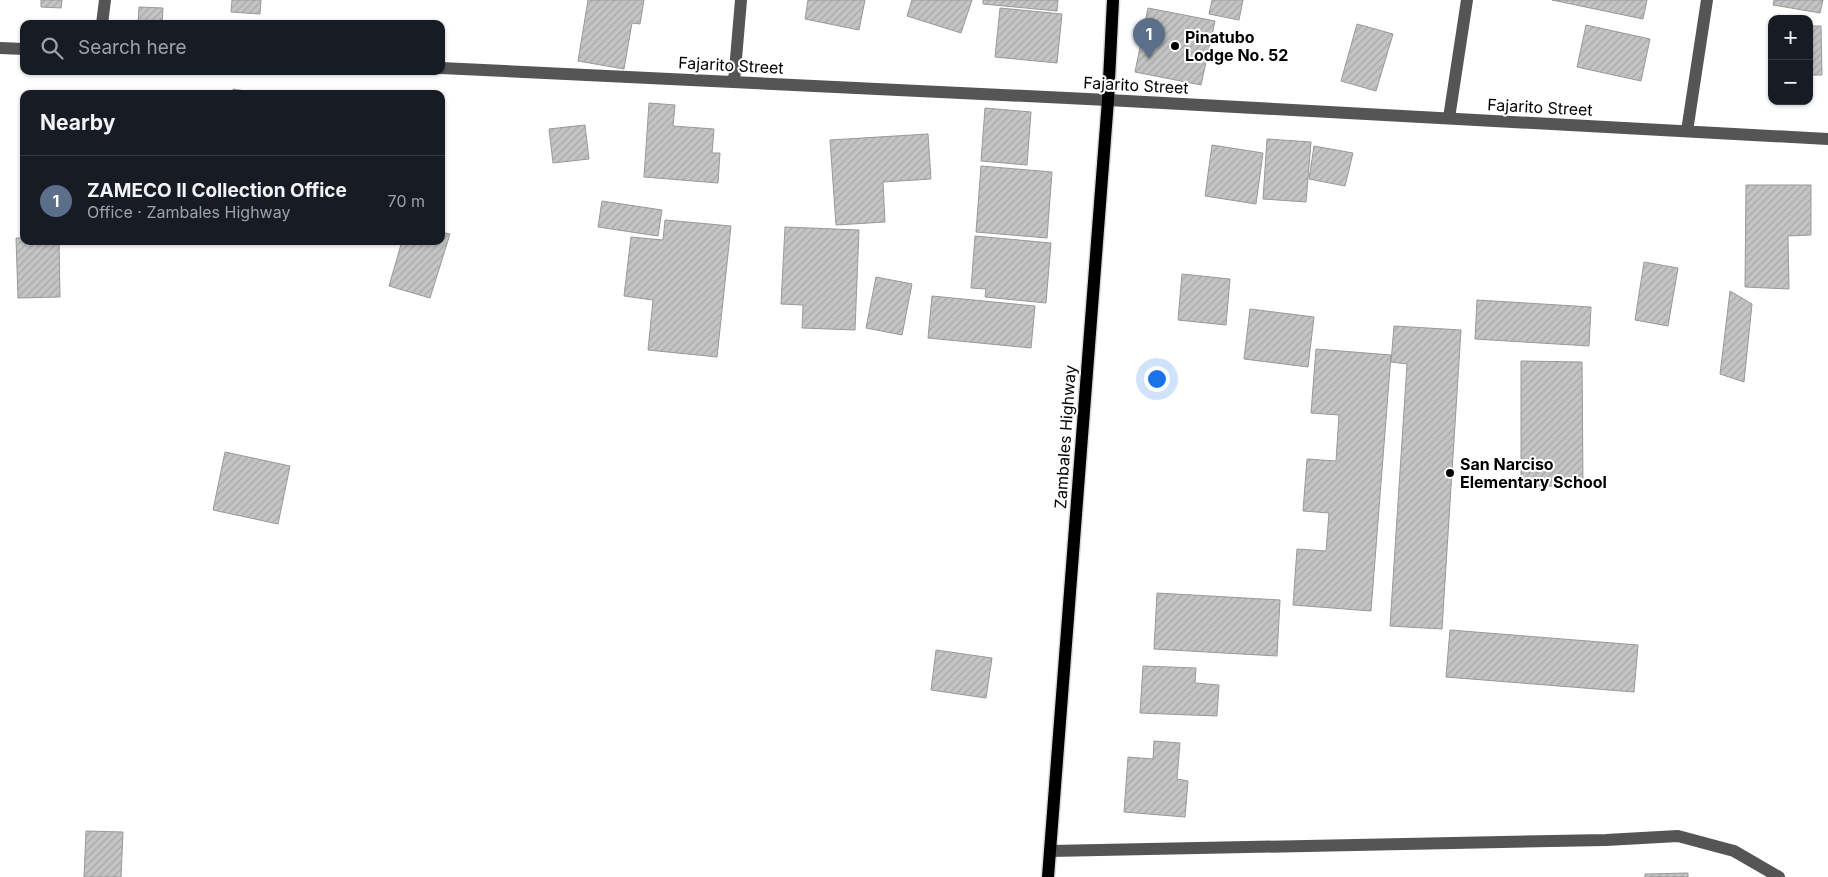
<!DOCTYPE html>
<html lang="en">
<head>
<meta charset="utf-8">
<style>
	:root { --surface:#171b24; --page:#20242c; --text:#f1f3f6; --muted:#9ea1a6; --line:#363941; --accent:#0b8043 }
	body { margin:0; font-family:Inter,sans-serif; background:var(--page); color:var(--text) }
	.controls { position:absolute; right:15px; top:15px; display:grid; overflow:hidden; border-radius:10px; box-shadow:0 1px 4px #0004 }
	.controls button { width:45px; height:45px; display:grid; place-items:center; padding:0; border:0; border-bottom:1px solid var(--line); background:var(--surface); color:var(--text); font:25px sans-serif }
	.you { position:absolute; left:1156px; top:378px; width:18px; height:18px; margin:-12px; border:4px solid #fff; border-radius:50%; background:#1a73e8; box-shadow:0 0 0 8px #1a73e833 }
	.badge { display:grid; place-items:center; width:32px; height:32px; border-radius:50%; background:var(--accent); color:#fff; font-size:16px; font-weight:700 }
	.pin { position:absolute; translate:-50% -41px; filter:drop-shadow(0 1px 2px #0008) }
	.pin::after { content:''; position:absolute; top:26px; width:18px; height:15px; background:inherit; clip-path:polygon(0 0,100% 0,50% 100%) }
	.list { margin:0; padding:0; list-style:none }
	h2 { display:flex; justify-content:space-between; align-items:center; height:65px; margin:0; padding:0 20px; font-size:21px }
	h2 small { font-size:16px; font-weight:400; color:var(--muted) }
	.list li { display:grid; grid-template-columns:32px 1fr auto; gap:15px; align-items:center; box-sizing:border-box; height:90px; padding:0 20px; border-top:1px solid var(--line) }
	.list b { display:block; font-size:19px; white-space:nowrap }
	.list p { margin:0; font-size:16px; white-space:nowrap; color:var(--muted) }
	.list em { font-size:16px; font-style:normal; color:var(--muted) }
	.icon { flex:none; width:28px; height:28px; fill:none; stroke:currentColor; stroke-width:2; stroke-linecap:round; stroke-linejoin:round }
	.map { position:relative; flex:none; width:1828px; height:877px; overflow:hidden }
	.search { position:absolute; background:var(--surface); box-shadow:0 1px 4px #0004; left:20px; top:20px; width:425px; height:55px; display:flex; align-items:center; gap:12px; box-sizing:border-box; padding:0 18px; border-radius:10px; color:var(--muted); font-size:19px }
	.panel { position:absolute; background:var(--surface); box-shadow:0 1px 4px #0004; left:20px; top:90px; width:425px; height:155px; border-radius:10px }
	.map>svg:first-child { display:block }
</style>
</head>
<body>
<div class="map">
<svg width="1828" height="877" viewBox="0 0 1828 877">
	<defs>
		<pattern id="building-hatch" width="6" height="6" patternUnits="userSpaceOnUse" patternTransform="scale(1.25)"><rect width="6" height="6" fill="#c4c4c4"/><path d="M-1 1l2-2M0 6l6-6M5 7l2-2" fill="none" stroke="#a7a7a7"/></pattern>
	</defs>
	<rect width="100%" height="100%" fill="#fff"/>
	<path fill="url(#building-hatch)" stroke="#999" d="M 41,0 L 62,0 L 61,8 L 41,7 Z
		M 232,0 L 261,0 L 260,14 L 231,12 Z
		M 588,0 L 644,0 L 640,24 L 632,23 L 624,69 L 578,61 Z
		M 808,0 L 865,0 L 859,30 L 805,19 Z
		M 912,0 L 972,0 L 961,33 L 907,16 Z
		M 983,0 L 1058,0 L 1057,11 L 983,4 Z
		M 1212,0 L 1243,0 L 1239,20 L 1209,14 Z
		M 1552,0 L 1647,0 L 1643,19 Z
		M 1774,0 L 1823,0 L 1820,13 L 1773,5 Z
		M 139,7 L 163,8 L 162,24 L 138,24 Z
		M 1000,8 L 1062,14 L 1057,63 L 995,57 Z
		M 1148,8 L 1215,21 L 1201,85 L 1135,72 Z
		M 1357,24 L 1393,34 L 1376,91 L 1341,81 Z
		M 1586,25 L 1650,39 L 1641,81 L 1577,67 Z
		M 1809,26 L 1821,26 L 1822,75 L 1809,75 Z
		M 233,89 L 257,93 L 232,94 Z
		M 649,103 L 675,105 L 673,126 L 714,129 L 712,153 L 720,153 L 718,183 L 644,177 Z
		M 985,108 L 1031,112 L 1027,165 L 981,161 Z
		M 585,125 L 589,159 L 553,163 L 549,129 Z
		M 928,134 L 931,179 L 883,182 L 885,222 L 836,225 L 830,140 Z
		M 1267,139 L 1311,142 L 1306,202 L 1263,199 Z
		M 1212,145 L 1263,153 L 1256,204 L 1205,196 Z
		M 1314,146 L 1353,153 L 1345,186 L 1309,179 Z
		M 981,166 L 1052,172 L 1047,238 L 976,232 Z
		M 1746,185 L 1811,185 L 1811,235 L 1788,236 L 1789,289 L 1745,287 Z
		M 602,201 L 662,210 L 658,236 L 598,227 Z
		M 665,220 L 731,226 L 717,357 L 648,350 L 653,300 L 624,296 L 631,237 L 663,240 Z
		M 785,227 L 859,230 L 855,330 L 802,328 L 803,305 L 781,304 Z
		M 441,232 L 450,234 L 430,298 L 389,286 L 402,241 L 441,241 Z
		M 975,236 L 1051,243 L 1046,303 L 985,297 L 986,289 L 971,288 Z
		M 16,238 L 24,238 L 24,241 L 59,241 L 60,297 L 18,298 Z
		M 1644,262 L 1678,268 L 1668,326 L 1635,320 Z
		M 1182,274 L 1230,279 L 1226,325 L 1178,320 Z
		M 876,277 L 912,284 L 902,335 L 866,328 Z
		M 1730,291 L 1752,304 L 1744,382 L 1720,374 Z
		M 932,296 L 1035,306 L 1031,348 L 928,338 Z
		M 1477,300 L 1591,307 L 1589,346 L 1475,339 Z
		M 1250,309 L 1314,317 L 1308,367 L 1244,359 Z
		M 1394,326 L 1461,330 L 1442,629 L 1390,626 L 1407,364 L 1391,362 Z
		M 1316,349 L 1391,355 L 1371,611 L 1293,605 L 1297,549 L 1326,551 L 1329,513 L 1303,511 L 1307,459 L 1336,461 L 1339,415 L 1311,413 Z
		M 1521,361 L 1582,362 L 1583,486 L 1521,486 Z
		M 225,452 L 290,466 L 278,524 L 213,510 Z
		M 1157,593 L 1280,600 L 1277,656 L 1154,649 Z
		M 1450,630 L 1638,645 L 1634,692 L 1446,677 Z
		M 936,650 L 992,658 L 986,698 L 931,690 Z
		M 1143,666 L 1196,668 L 1195,683 L 1219,685 L 1217,716 L 1140,713 Z
		M 1154,741 L 1180,743 L 1177,779 L 1188,781 L 1185,817 L 1124,812 L 1128,757 L 1153,759 Z
		M 86,831 L 123,832 L 121,877 L 84,877 Z
		M 1688,873 L 1688,877 L 1645,877 L 1645,874 Z"/>
	<g fill="none" stroke-linecap="round" stroke-linejoin="round">
		<g stroke="#dbdbdb" stroke-width="15">
			<path id="major" d="M 1048,877 L 1108,100 L 1113,0"/>
		</g>
		<path stroke="#555" stroke-width="12" d="M 102,24 L 105,0
			M 0,48 L 24,49
			M 441,68 L 1108,100 L 1828,139
			M 734,82 L 741,0
			M 1449,118 L 1467,0
			M 1687,131 L 1707,0
			M 1050,851 L 1606,840 L 1678,836 L 1734,851 L 1779,877"/>
		<use href="#major" stroke="#000" stroke-width="12"/>
	</g>
	<g fill="#000" stroke="#fff" stroke-width="2">
		<circle cx="1175" cy="46" r="5"/>
		<circle cx="1450" cy="473" r="5"/>
	</g>
	<g text-anchor="middle" dominant-baseline="central" stroke-width="4" stroke-linejoin="round" paint-order="stroke">
		<g font-size="16" font-weight="bold" fill="#000" stroke="#fff" text-anchor="start">
			<text x="1185" y="37">Pinatubo<tspan x="1185" dy="18">Lodge No. 52</tspan></text>
			<text x="1460" y="464">San Narciso<tspan x="1460" dy="18">Elementary School</tspan></text>
		</g>
		<g font-size="16" fill="#000" stroke="#fff">
			<text transform="translate(731 65) rotate(3)">Fajarito Street</text>
			<text transform="translate(1136 85) rotate(3)">Fajarito Street</text>
			<text transform="translate(1540 107) rotate(3)">Fajarito Street</text>
			<text transform="translate(1065 437) rotate(-86)">Zambales Highway</text>
		</g>
	</g>
</svg>
<div class="controls">
<button>+</button>
<button>−</button>
</div>
<div class="you"></div>
<div class="pin badge" style="left:1149px;top:59px;background:#5c6f8a">1</div>
<div class="search"><svg class="icon" aria-label="search" viewBox="0 0 24 24"><circle cx="10" cy="10" r="6"/><path d="M15 15l6 6"/></svg>Search here</div>
<section class="panel">
<h2>Nearby<small></small></h2>
<ul class="list">
<li><span class="badge" style="background:#5c6f8a">1</span><div><b>ZAMECO II Collection Office</b><p>Office · Zambales Highway</p></div><em>70 m</em></li>
</ul>
</section>
</div>
</body>
</html>
